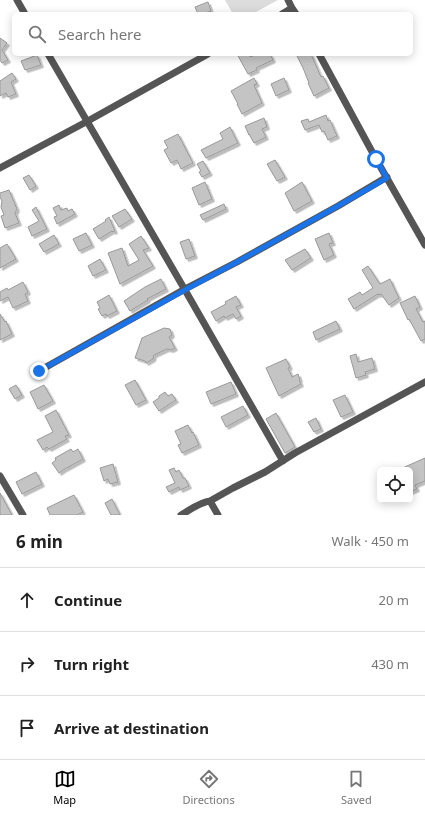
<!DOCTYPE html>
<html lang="en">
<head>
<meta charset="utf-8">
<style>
	:root { --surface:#fff; --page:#f6f6f6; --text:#222; --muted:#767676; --line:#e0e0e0; --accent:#000 }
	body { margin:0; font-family:"Noto Sans",sans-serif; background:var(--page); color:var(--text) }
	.controls { position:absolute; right:12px; bottom:12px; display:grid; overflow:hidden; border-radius:6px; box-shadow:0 2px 10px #0003 }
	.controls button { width:36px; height:36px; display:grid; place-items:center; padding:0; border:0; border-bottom:1px solid var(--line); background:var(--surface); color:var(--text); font:20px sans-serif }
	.stop { position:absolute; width:12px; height:12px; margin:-9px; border:3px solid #1a73e8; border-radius:50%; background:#fff }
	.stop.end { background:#1a73e8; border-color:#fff; box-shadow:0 1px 4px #0008 }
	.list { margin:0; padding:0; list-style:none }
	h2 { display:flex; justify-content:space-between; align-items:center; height:52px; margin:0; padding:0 16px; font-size:17px }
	h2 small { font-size:13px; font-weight:400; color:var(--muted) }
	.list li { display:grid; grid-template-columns:26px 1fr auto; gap:12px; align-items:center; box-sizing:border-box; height:64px; padding:0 16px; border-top:1px solid var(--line) }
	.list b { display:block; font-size:15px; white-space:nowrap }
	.list em { font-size:13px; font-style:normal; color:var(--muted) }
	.icon { flex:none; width:22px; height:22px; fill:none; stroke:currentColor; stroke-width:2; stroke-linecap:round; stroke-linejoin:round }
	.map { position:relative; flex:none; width:425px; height:515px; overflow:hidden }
	.search { position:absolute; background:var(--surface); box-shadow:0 2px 10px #0003; left:12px; right:12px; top:12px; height:44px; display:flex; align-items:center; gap:10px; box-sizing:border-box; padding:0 14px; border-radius:6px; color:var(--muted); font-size:15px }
	.sheet { height:244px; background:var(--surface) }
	nav { display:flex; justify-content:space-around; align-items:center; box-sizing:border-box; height:56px; border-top:1px solid var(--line); background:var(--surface); font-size:11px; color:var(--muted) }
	nav a { display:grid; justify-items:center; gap:2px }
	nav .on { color:var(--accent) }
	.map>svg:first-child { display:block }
</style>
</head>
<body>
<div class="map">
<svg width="425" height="515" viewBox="0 0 425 515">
	<defs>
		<filter id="shadow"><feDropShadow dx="2.5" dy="2.5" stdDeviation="0" flood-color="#0004"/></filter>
	</defs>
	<rect width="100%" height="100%" fill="#fff"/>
	<path fill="#dcdcdc" d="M 225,0 L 278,0 L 252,14 L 233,14 Z"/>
	<path fill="#c4c4c4" stroke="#999" filter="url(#shadow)" d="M 208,2 L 211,11 L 202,14 L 198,14 L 195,7 Z
		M 0,38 L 7,43 L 2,50 L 8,60 L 2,63 L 0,60 Z
		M 237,54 L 249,54 L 250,57 L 258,54 L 270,54 L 273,60 L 256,68 L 257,70 L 248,74 Z
		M 296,54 L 311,54 L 321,77 L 323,76 L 329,88 L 314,96 L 308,83 L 309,83 L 303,68 Z
		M 37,55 L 41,65 L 25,70 L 21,61 Z
		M 12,73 L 16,79 L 11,82 L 16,94 L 8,97 L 6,93 L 0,96 L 0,81 Z
		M 254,78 L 257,84 L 254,85 L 262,103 L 242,114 L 237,104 L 238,104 L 231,91 Z
		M 284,78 L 289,90 L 276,96 L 271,84 Z
		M 326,115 L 328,121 L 330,120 L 337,136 L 328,140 L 324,131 L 322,132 L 319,125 L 305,130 L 301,121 L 308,119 L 309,122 Z
		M 264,118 L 267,127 L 262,129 L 266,137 L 254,143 L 249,134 L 249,135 L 245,126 Z
		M 230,127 L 238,143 L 206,158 L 201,150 L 223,139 L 220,133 Z
		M 178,134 L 193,163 L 181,169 L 177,160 L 171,163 L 164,150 L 168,148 L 164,141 Z
		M 275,160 L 285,177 L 277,181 L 267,164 Z
		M 203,161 L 210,173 L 202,177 L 199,172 L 201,171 L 197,164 Z
		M 29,175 L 36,186 L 30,190 L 23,178 Z
		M 205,182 L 212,199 L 199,205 L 192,188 Z
		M 302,182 L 312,201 L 294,211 L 285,193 Z
		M 9,190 L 17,209 L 15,213 L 19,223 L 5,228 L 1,216 L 4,215 L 1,207 L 2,201 L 0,197 L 0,193 Z
		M 224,204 L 226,209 L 203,220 L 200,215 Z
		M 59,205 L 61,210 L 67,208 L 68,211 L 72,209 L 75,214 L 57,224 L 54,217 L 57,216 L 53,208 Z
		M 36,207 L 47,229 L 32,236 L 28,227 L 39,221 L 32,210 Z
		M 125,209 L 132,219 L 119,227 L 112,216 Z
		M 109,217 L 115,231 L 113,232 L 112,231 L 99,239 L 93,229 L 106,221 L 105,220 Z
		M 86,233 L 92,245 L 79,251 L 73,239 Z
		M 329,233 L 333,243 L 329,244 L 334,255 L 324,260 L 315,239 Z
		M 54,235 L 59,244 L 44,252 L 39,244 Z
		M 141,236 L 149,248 L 143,250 L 153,266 L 120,284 L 108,253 L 122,248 L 128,266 L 139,260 L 129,244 Z
		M 189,239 L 195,256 L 186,259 L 180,242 Z
		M 7,244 L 16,259 L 0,268 L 0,248 Z
		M 305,249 L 311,258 L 292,270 L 285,260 Z
		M 100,259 L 106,270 L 93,276 L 88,266 Z
		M 368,266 L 380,284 L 390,279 L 395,290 L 399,298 L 389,305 L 381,294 L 378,295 L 378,294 L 354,309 L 348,299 L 360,292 L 362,295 L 373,288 L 362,270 Z
		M 161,279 L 166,289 L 147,299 L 148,300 L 130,311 L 124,301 L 145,287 Z
		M 23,282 L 28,292 L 25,294 L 28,301 L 13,308 L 8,297 L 0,301 L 0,292 L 7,288 L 8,290 Z
		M 109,295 L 117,311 L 107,316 L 106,314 L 102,316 L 98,309 L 100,308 L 97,302 Z
		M 236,296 L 241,305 L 236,307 L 241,316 L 236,319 L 233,314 L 225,318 L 224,316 L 216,321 L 211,312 L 226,304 L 225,302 Z
		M 415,296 L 420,307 L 416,309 L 423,322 L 425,321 L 425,339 L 421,341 L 409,319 L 408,320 L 400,303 Z
		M 0,314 L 5,322 L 6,321 L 12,334 L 0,340 Z
		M 336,321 L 340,329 L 316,340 L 313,332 Z
		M 164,328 L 170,329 L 172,335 L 169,337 L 175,348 L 171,350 L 167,349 L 154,355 L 153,359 L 146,363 L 145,361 L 135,358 L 142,338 Z
		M 356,354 L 358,362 L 372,358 L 375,369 L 365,372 L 366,375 L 356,378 L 350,356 Z
		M 286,359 L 290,367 L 288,368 L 292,377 L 298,374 L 300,380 L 299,380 L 301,384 L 279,396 L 266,368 Z
		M 135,380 L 146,400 L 136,405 L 125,385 Z
		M 231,382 L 236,394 L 211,404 L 206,392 Z
		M 16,385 L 22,395 L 15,399 L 9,389 Z
		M 44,385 L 53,401 L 38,409 L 30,392 Z
		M 165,392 L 168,396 L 172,394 L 176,400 L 159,411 L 153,402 L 159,398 L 159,396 Z
		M 345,395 L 353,412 L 341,417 L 333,400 Z
		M 243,406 L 248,415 L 226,427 L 221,417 Z
		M 56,410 L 69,435 L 65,436 L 67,439 L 49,449 L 47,447 L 43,450 L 37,440 L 53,432 L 45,416 Z
		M 276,413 L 295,447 L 285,453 L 266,419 Z
		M 316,418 L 321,429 L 314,432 L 308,422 Z
		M 188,425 L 192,433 L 193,432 L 199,445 L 182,453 L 178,445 L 181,444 L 175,431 Z
		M 71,449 L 73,452 L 78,449 L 83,459 L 63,470 L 59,473 L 52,463 L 56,460 L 55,458 Z
		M 425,458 L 425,481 L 415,485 L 417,489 L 410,492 L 410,470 L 398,470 Z
		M 113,464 L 118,482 L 110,484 L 108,479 L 104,481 L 100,468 Z
		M 174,468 L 176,472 L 179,470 L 183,478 L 185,478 L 189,486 L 180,490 L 179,487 L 169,492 L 166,487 L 175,483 L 169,470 Z
		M 36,472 L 42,484 L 22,494 L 16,482 Z
		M 0,493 L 12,515 L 0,515 Z
		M 74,495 L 83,512 L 77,515 L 50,515 L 47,508 Z
		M 112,499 L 120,515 L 111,515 L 105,503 Z"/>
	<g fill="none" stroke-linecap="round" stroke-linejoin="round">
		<path stroke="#555" stroke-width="7" d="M 17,0 L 25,14
			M 288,0 L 292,8
			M 282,14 L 292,8 L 296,14
			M 48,54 C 93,133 140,211 185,290 C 218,347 250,404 283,461
			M 319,54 L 376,159 L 425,245
			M 0,168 L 86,122 L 208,54
			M 39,371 L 185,289 L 237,262 L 338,206 L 387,177
			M 0,476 L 23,515
			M 210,501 L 218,515
			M 181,515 C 190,510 200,502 210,501 L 233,488 L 265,472 L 295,453 L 425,382"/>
	</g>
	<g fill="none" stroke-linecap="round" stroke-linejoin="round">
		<path stroke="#1a73e8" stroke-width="5" d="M 39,371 L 185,290 L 237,262 L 338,206 L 387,178 L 376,159"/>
	</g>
</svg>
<div class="controls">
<button><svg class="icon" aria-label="locate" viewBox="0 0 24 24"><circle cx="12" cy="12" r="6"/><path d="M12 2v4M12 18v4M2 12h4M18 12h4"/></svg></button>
</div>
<div class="stop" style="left:376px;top:159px"></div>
<div class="stop end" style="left:39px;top:371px"></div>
<div class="search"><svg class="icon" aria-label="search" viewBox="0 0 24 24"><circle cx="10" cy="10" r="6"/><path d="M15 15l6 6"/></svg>Search here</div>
</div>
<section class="sheet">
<h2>6 min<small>Walk · 450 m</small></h2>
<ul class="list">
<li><svg class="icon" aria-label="ahead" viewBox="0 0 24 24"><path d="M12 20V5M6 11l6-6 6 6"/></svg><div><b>Continue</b></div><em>20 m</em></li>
<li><svg class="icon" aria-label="right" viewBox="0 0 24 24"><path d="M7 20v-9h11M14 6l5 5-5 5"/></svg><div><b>Turn right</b></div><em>430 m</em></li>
<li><svg class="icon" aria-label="arrive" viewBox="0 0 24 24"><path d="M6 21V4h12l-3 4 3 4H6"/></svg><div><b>Arrive at destination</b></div></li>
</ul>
</section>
<nav>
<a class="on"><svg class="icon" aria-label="map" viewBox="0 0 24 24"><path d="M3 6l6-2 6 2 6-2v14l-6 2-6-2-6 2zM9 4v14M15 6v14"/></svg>Map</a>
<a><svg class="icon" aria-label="directions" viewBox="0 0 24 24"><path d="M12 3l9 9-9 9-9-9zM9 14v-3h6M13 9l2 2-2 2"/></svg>Directions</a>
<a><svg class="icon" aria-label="saved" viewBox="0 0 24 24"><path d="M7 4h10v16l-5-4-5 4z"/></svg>Saved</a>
</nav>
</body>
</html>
